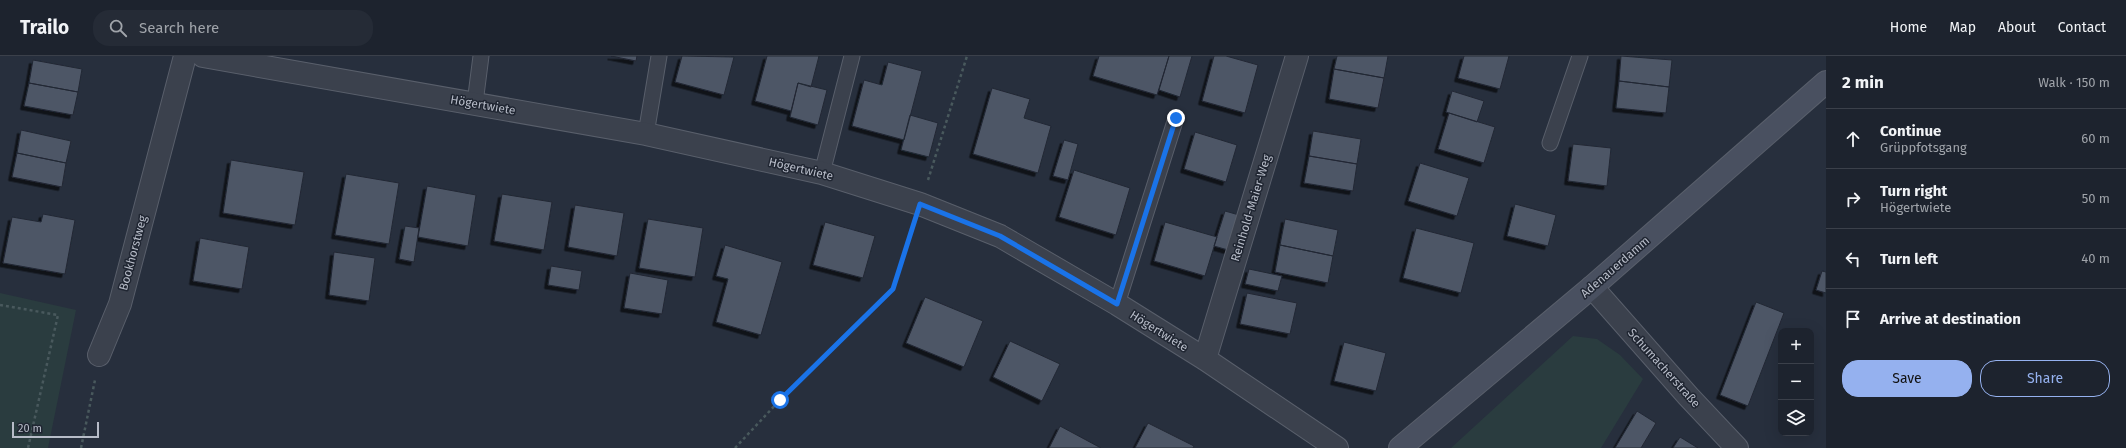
<!DOCTYPE html>
<html lang="en">
<head>
<meta charset="utf-8">
<style>
	:root { --surface:#1d232e; --page:#252b36; --text:#f1f3f6; --muted:#a0a4aa; --line:#3b404a; --accent:#95b1ef }
	body { margin:0; font-family:"Fira Sans",sans-serif; background:var(--page); color:var(--text) }
	.controls { position:absolute; right:12px; bottom:12px; display:grid; overflow:hidden; border-radius:8px; box-shadow:0 4px 16px #0002 }
	.controls button { width:36px; height:36px; display:grid; place-items:center; padding:0; border:0; border-bottom:1px solid var(--line); background:var(--surface); color:var(--text); font:20px sans-serif }
	.scale { position:absolute; left:12px; bottom:10px; width:87px; box-sizing:border-box; padding-left:4px; border:2px solid #b7bcc8; border-top:0; font-size:11px; line-height:14px; white-space:nowrap; color:#b7bcc8; -webkit-text-stroke:3px #202632; paint-order:stroke }
	.stop { position:absolute; width:12px; height:12px; margin:-9px; border:3px solid #1a73e8; border-radius:50%; background:#fff }
	.stop.end { background:#1a73e8; border-color:#fff; box-shadow:0 1px 4px #0008 }
	.list { margin:0; padding:0; list-style:none }
	h2 { display:flex; justify-content:space-between; align-items:center; height:52px; margin:0; padding:0 16px; font-size:17px }
	h2 small { font-size:13px; font-weight:400; color:var(--muted) }
	.list li { display:grid; grid-template-columns:26px 1fr auto; gap:12px; align-items:center; box-sizing:border-box; height:60px; padding:0 16px; border-top:1px solid var(--line) }
	.list b { display:block; font-size:15px; white-space:nowrap }
	.list p { margin:0; font-size:13px; white-space:nowrap; color:var(--muted) }
	.list em { font-size:13px; font-style:normal; color:var(--muted) }
	.actions { display:flex; gap:8px; padding:12px 16px }
	.actions a { flex:1; padding:9px 0; border:1px solid var(--accent); border-radius:16px; text-align:center; font-size:14px; color:var(--accent) }
	.actions .main { background:var(--accent); color:#111 }
	.icon { flex:none; width:22px; height:22px; fill:none; stroke:currentColor; stroke-width:2; stroke-linecap:round; stroke-linejoin:round }
	.map { position:relative; flex:none; width:1826px; height:392px; overflow:hidden }
	header { display:flex; align-items:center; gap:24px; box-sizing:border-box; height:56px; padding:0 20px; background:var(--surface); border-bottom:1px solid var(--line) }
	header strong { font-size:19px }
	nav { display:flex; gap:22px; margin-inline-start:auto; font-size:14px }
	.search { width:280px; height:36px; background:var(--page); display:flex; align-items:center; gap:10px; box-sizing:border-box; padding:0 14px; border-radius:16px; color:var(--muted); font-size:15px }
	main { display:flex }
	aside { flex:1; background:var(--surface) }
	.map>svg:first-child { display:block }
</style>
</head>
<body>
<header>
<strong>Trailo</strong>
<div class="search"><svg class="icon" aria-label="search" viewBox="0 0 24 24"><circle cx="10" cy="10" r="6"/><path d="M15 15l6 6"/></svg>Search here</div>
<nav><a>Home</a><a>Map</a><a>About</a><a>Contact</a></nav>
</header>
<main>
<div class="map">
<svg width="1826" height="392" viewBox="0 0 1826 392">
	<defs>
		<filter id="shadow"><feDropShadow dx="-3.5" dy="3.5" stdDeviation="0" flood-color="#0009"/></filter>
	</defs>
	<rect width="100%" height="100%" fill="#272f3d"/>
	<path fill="#2a3c3f" d="M 0,237 L 76,254 L 48,392 L 0,392 Z
		M 1573,280 L 1597,283 L 1620,299 L 1643,323 L 1601,392 L 1451,392 Z"/>
	<path fill="#4d5666" stroke="#222834" filter="url(#shadow)" d="M 611,0 L 637,0 L 636,5 Z
		M 682,0 L 734,1 L 724,39 L 675,26 Z
		M 767,0 L 819,0 L 811,31 L 798,27 L 791,55 L 755,45 Z
		M 1099,0 L 1169,0 L 1157,39 L 1093,20 Z
		M 1169,0 L 1192,0 L 1180,41 L 1159,34 Z
		M 1214,0 L 1226,0 L 1258,9 L 1245,57 L 1202,45 Z
		M 1337,0 L 1388,0 L 1384,22 L 1334,13 Z
		M 1464,0 L 1509,0 L 1500,33 L 1458,22 Z
		M 1621,0 L 1672,4 L 1669,31 L 1619,25 Z
		M 33,4 L 82,13 L 78,36 L 29,27 Z
		M 888,6 L 922,15 L 904,84 L 852,70 L 864,24 L 882,29 Z
		M 1334,13 L 1384,22 L 1378,52 L 1329,43 Z
		M 1619,25 L 1669,31 L 1666,57 L 1616,52 Z
		M 29,27 L 78,36 L 73,59 L 24,50 Z
		M 798,27 L 827,34 L 818,69 L 790,61 Z
		M 992,32 L 1030,43 L 1024,62 L 1051,70 L 1038,117 L 973,98 Z
		M 1452,35 L 1484,45 L 1477,66 L 1446,56 Z
		M 1449,57 L 1495,71 L 1484,107 L 1438,93 Z
		M 910,59 L 938,67 L 929,101 L 901,94 Z
		M 21,74 L 71,85 L 66,107 L 17,97 Z
		M 1313,75 L 1361,83 L 1357,108 L 1309,100 Z
		M 1195,76 L 1237,89 L 1226,126 L 1184,113 Z
		M 1064,84 L 1078,88 L 1068,124 L 1053,120 Z
		M 1573,88 L 1611,92 L 1607,130 L 1568,125 Z
		M 17,97 L 66,107 L 62,131 L 12,121 Z
		M 1309,100 L 1357,108 L 1353,135 L 1304,127 Z
		M 231,104 L 304,116 L 295,169 L 223,157 Z
		M 1420,107 L 1469,122 L 1457,160 L 1408,145 Z
		M 1074,114 L 1130,132 L 1116,179 L 1059,161 Z
		M 346,118 L 399,127 L 389,188 L 335,179 Z
		M 427,130 L 476,139 L 468,190 L 418,181 Z
		M 502,138 L 552,146 L 544,194 L 494,185 Z
		M 1515,148 L 1556,159 L 1548,190 L 1507,180 Z
		M 575,149 L 624,157 L 617,200 L 568,191 Z
		M 1225,155 L 1239,159 L 1228,194 L 1214,190 Z
		M 43,158 L 75,164 L 65,218 L 3,207 L 12,161 L 41,166 Z
		M 648,163 L 703,172 L 695,221 L 639,212 Z
		M 1285,163 L 1338,174 L 1333,200 L 1280,189 Z
		M 825,166 L 875,180 L 863,222 L 813,209 Z
		M 1165,166 L 1217,181 L 1205,220 L 1154,205 Z
		M 405,170 L 419,172 L 414,206 L 399,203 Z
		M 1416,172 L 1474,187 L 1461,237 L 1403,222 Z
		M 200,182 L 249,191 L 242,233 L 193,225 Z
		M 725,189 L 782,206 L 761,279 L 716,266 L 728,223 L 716,220 Z
		M 1280,189 L 1333,200 L 1328,227 L 1275,216 Z
		M 334,196 L 375,202 L 369,245 L 329,239 Z
		M 551,210 L 582,215 L 579,234 L 548,229 Z
		M 1249,213 L 1282,220 L 1278,235 L 1245,228 Z
		M 1822,215 L 1826,216 L 1826,237 L 1816,234 Z
		M 630,217 L 668,224 L 662,258 L 624,252 Z
		M 1247,237 L 1297,247 L 1290,278 L 1240,268 Z
		M 925,241 L 983,265 L 964,311 L 906,287 Z
		M 1756,246 L 1784,257 L 1748,350 L 1720,339 Z
		M 1010,285 L 1060,308 L 1042,345 L 993,321 Z
		M 1344,286 L 1386,297 L 1376,335 L 1334,325 Z
		M 1637,355 L 1656,367 L 1641,392 L 1615,392 Z
		M 1148,367 L 1194,390 L 1193,392 L 1135,392 Z
		M 1060,370 L 1101,392 L 1049,392 Z
		M 1680,381 L 1698,392 L 1673,392 Z"/>
	<g fill="none" stroke-linecap="round" stroke-linejoin="round">
		<g stroke="#595f6b" stroke-width="17">
			<path id="lane" d="M 475,47 L 481,0
				M 646,78 L 659,0
				M 1550,87 L 1580,0
				M 822,117 L 852,0
				M 1117,248 L 1176,62"/>
		</g>
		<g stroke="#595f6b" stroke-width="24">
			<path id="street" d="M 203,0 L 646,78 L 822,117 L 920,148 L 1000,180 L 1117,248 L 1205,303 L 1337,392
				M 1592,231 L 1688,340 L 1737,392
				M 99,299 L 120,248 L 185,0
				M 1205,303 L 1297,0"/>
		</g>
		<g stroke="#595f6b" stroke-width="24">
			<path id="secondary" d="M 1400,392 L 1592,231 L 1826,26"/>
		</g>
		<path stroke="#49595d" stroke-width="2.5" stroke-dasharray="3 3" stroke-linecap="butt" d="M 928,124 L 967,0
			M 0,249 L 58,259 L 28,392
			M 81,392 L 95,324
			M 735,392 L 780,344 L 893,233 L 912,172"/>
		<use href="#lane" stroke="#3b414d" stroke-width="15"/>
		<use href="#street" stroke="#3b414d" stroke-width="22"/>
		<use href="#secondary" stroke="#495060" stroke-width="22"/>
	</g>
	<g fill="none" stroke-linecap="round" stroke-linejoin="round">
		<path stroke="#1a73e8" stroke-width="5" d="M 780,344 L 893,233 L 920,148 L 1000,180 L 1117,248 L 1176,62"/>
	</g>
	<g text-anchor="middle" dominant-baseline="central" stroke-width="3" stroke-linejoin="round" paint-order="stroke">
		<g font-size="12" fill="#b7bcc8" stroke="#202632">
			<text transform="translate(483 49) rotate(10)">Högertwiete</text>
			<text transform="translate(801 113) rotate(13)">Högertwiete</text>
			<text transform="translate(1251 152) rotate(-73)">Reinhold-Maier-Weg</text>
			<text transform="translate(133 197) rotate(-75)">Bookhorstweg</text>
			<text transform="translate(1615 211) rotate(-41)">Adenauerdamm</text>
			<text transform="translate(1159 275) rotate(32)">Högertwiete</text>
			<text transform="translate(1664 312) rotate(48)">Schumacherstraße</text>
		</g>
	</g>
</svg>
<div class="controls">
<button>+</button>
<button>−</button>
<button><svg class="icon" aria-label="layers" viewBox="0 0 24 24"><path d="M12 4l9 5-9 5-9-5zM3 14l9 5 9-5"/></svg></button>
</div>
<div class="scale">20 m</div>
<div class="stop" style="left:780px;top:344px"></div>
<div class="stop end" style="left:1176px;top:62px"></div>
</div>
<aside>
<h2>2 min<small>Walk · 150 m</small></h2>
<ul class="list">
<li><svg class="icon" aria-label="ahead" viewBox="0 0 24 24"><path d="M12 20V5M6 11l6-6 6 6"/></svg><div><b>Continue</b><p>Grüppfotsgang</p></div><em>60 m</em></li>
<li><svg class="icon" aria-label="right" viewBox="0 0 24 24"><path d="M7 20v-9h11M14 6l5 5-5 5"/></svg><div><b>Turn right</b><p>Högertwiete</p></div><em>50 m</em></li>
<li><svg class="icon" aria-label="left" viewBox="0 0 24 24"><path d="M17 20v-9H6M10 6l-5 5 5 5"/></svg><div><b>Turn left</b></div><em>40 m</em></li>
<li><svg class="icon" aria-label="arrive" viewBox="0 0 24 24"><path d="M6 21V4h12l-3 4 3 4H6"/></svg><div><b>Arrive at destination</b></div></li>
</ul>
<div class="actions"><a class="main">Save</a><a>Share</a></div>
</aside>
</main>
</body>
</html>
